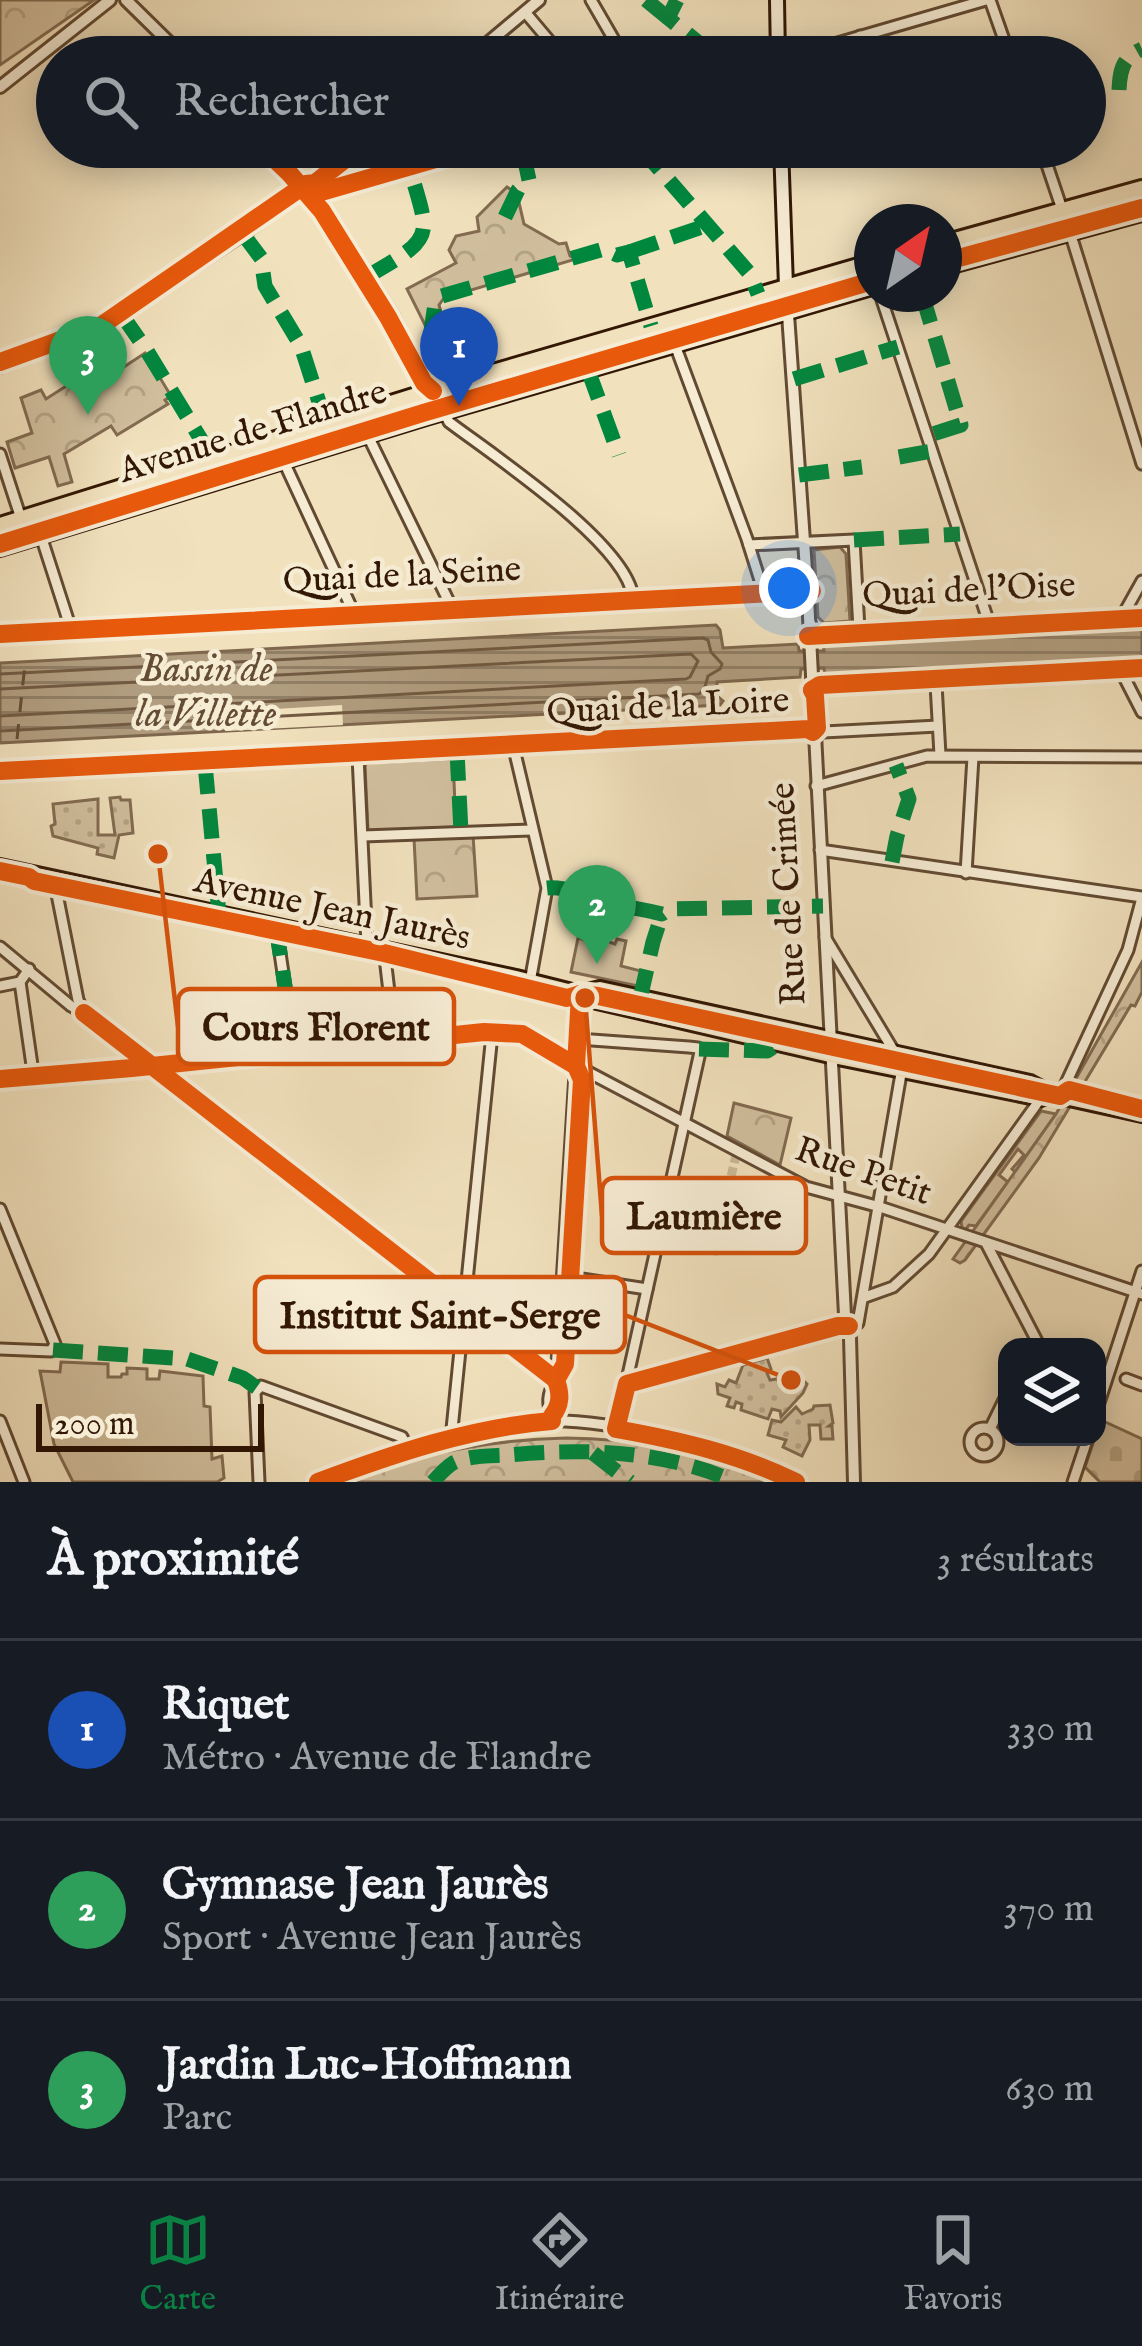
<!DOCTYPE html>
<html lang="fr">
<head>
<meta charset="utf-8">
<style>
  :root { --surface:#171b24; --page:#242831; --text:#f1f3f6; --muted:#9ea1a6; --line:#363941; --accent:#0b8043 }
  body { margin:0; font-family:"IM FELL English",serif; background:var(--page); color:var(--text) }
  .controls { position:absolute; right:36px; bottom:36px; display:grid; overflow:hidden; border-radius:24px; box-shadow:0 6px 30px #0003 }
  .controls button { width:108px; height:108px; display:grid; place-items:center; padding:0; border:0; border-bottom:3px solid var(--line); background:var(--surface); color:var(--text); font:60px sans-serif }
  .compass { position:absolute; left:854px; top:204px; width:108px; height:108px; border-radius:50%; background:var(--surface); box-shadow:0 6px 30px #0003; rotate:34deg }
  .scale { position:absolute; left:36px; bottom:30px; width:228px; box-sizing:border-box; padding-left:12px; border:6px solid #321704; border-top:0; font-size:33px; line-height:42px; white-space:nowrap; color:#321704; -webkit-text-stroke:9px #f6ecd4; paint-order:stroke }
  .you { position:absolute; left:789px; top:588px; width:42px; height:42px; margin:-30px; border:9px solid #fff; border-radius:50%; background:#1a73e8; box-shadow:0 0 0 18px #1a73e833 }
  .badge { display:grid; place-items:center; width:78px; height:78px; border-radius:50%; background:var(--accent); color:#fff; font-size:39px; font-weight:700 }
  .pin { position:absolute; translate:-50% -99px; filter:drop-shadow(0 3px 6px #0008) }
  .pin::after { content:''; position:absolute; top:63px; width:42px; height:36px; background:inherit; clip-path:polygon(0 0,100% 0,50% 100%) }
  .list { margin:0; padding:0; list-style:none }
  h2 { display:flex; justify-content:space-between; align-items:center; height:156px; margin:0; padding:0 48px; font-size:51px }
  h2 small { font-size:39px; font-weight:400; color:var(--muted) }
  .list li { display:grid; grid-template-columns:78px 1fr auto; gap:36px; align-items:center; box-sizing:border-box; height:180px; padding:0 48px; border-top:3px solid var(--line) }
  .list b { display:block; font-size:45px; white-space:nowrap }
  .list p { margin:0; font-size:39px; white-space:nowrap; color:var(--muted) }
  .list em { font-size:39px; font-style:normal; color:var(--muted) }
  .icon { flex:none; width:66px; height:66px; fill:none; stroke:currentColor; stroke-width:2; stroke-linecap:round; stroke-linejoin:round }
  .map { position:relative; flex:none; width:1142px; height:1482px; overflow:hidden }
  .search { position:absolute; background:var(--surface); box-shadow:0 6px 30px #0003; left:36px; right:36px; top:36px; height:132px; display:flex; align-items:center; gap:30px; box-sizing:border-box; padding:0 42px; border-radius:66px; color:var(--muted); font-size:45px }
  .sheet { height:696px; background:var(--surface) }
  nav { display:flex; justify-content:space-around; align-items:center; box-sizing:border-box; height:168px; border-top:3px solid var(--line); background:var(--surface); font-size:33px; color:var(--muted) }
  nav a { display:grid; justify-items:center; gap:6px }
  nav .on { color:var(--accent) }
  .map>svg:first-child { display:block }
  .grass { fill:#d1bf9e; stroke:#826b51; stroke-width:3 }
  .cemetery { fill:url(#cemetery-stones); stroke:#826b51; stroke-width:3 }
  .park { fill:url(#park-crowns); stroke:#826b51; stroke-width:3 }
  .garden { fill:url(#garden-dots); stroke:#826b51; stroke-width:3 }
  .water { fill:url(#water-rules); stroke:#7e674d; stroke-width:3 }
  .pier { fill:#f1e1bd }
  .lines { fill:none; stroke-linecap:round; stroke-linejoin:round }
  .shore { stroke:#715a41; stroke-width:3 }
  .ferry { stroke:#644c35; stroke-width:3; stroke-dasharray:15 12; stroke-linecap:butt }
  .minor-tunnel { stroke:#cbb998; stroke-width:9; stroke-dasharray:9 4.5; stroke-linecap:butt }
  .minor-casing { stroke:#624a32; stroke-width:15 }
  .tertiary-casing { stroke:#624a32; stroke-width:16 }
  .secondary-casing { stroke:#321704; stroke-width:18 }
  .primary-casing { stroke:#321704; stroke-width:20 }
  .minor { stroke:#f6ecd4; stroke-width:9 }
  .tertiary { stroke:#f6ecd4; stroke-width:10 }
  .secondary { stroke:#f6ecd4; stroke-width:12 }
  .primary { stroke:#f1e1bd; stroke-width:14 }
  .quiet { stroke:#00873e; stroke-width:15; stroke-dasharray:30 15; stroke-linecap:butt }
  .cycleway-casing { stroke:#f6ecd4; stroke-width:26 }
  .cycleway { stroke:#e8590c; stroke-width:18 }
  .labels { text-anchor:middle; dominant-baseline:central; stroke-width:9; stroke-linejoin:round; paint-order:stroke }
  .street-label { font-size:36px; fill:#321704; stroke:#f6ecd4 }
  .water-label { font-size:39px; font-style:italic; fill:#644c35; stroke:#f6ecd4 }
  .leader { fill:none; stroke:#d6520b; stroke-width:4.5 }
  .callout-dot { fill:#d6520b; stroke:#f6ecd4; stroke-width:4.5 }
  .callout { fill:#f6ecd4; stroke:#d6520b; stroke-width:4.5 }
  .callout-label { font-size:39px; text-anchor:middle; font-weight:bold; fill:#321704 }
</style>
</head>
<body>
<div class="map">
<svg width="1142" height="1482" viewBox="0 0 1142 1482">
  <defs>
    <pattern id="cemetery-stones" width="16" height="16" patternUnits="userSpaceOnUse" patternTransform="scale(3)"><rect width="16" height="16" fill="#d1bf9e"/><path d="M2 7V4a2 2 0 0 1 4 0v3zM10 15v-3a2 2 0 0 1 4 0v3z" fill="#b4a386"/></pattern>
    <pattern id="park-crowns" width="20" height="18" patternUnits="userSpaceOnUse" patternTransform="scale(3)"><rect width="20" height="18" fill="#d1bf9e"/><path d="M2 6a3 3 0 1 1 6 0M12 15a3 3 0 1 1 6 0" fill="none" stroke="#b4a386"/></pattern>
    <pattern id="garden-dots" width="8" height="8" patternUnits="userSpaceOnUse" patternTransform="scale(3)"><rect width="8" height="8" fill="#d1bf9e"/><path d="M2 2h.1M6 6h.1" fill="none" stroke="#b4a386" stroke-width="1.8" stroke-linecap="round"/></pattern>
    <pattern id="water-rules" width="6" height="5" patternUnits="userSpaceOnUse" patternTransform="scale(3)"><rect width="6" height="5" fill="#b09c7e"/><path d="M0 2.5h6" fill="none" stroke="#907e65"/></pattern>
  </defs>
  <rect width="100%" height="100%" fill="#f1e1bd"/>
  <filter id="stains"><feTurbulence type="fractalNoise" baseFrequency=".00167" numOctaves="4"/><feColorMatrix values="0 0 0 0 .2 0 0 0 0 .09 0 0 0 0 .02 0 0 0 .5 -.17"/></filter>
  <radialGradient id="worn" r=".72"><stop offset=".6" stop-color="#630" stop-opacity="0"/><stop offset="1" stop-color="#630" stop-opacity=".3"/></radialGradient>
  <g class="grass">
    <path d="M453,759L456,827L368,831L365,766L367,763Z"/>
    <path d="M578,938L593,942L598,938L615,944L617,939L626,941L621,966L641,971L638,986L571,972Z"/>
    <path d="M1041,1111L1056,1114L1015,1172L1012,1169L1024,1155L1018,1149L999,1175L1008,1182L976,1226L969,1225L966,1229L962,1228L961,1221Z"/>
    <path d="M61,1362L108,1364V1377H121L122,1374H127V1368L147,1369V1379H159L160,1371L203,1376L204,1406L210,1407L212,1459L222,1456L224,1478L217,1482H73L54,1444L40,1371L60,1372Z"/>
  </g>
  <path class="cemetery" d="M1101,1420L1142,1439V1482H1100L1085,1467Z"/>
  <g class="park">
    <path d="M0,0H94L0,65Z"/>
    <path d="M507,187L517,194L524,224L559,244L566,243L570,256L576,259L444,298L439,305L444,324L427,329L407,289L456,263L449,250L456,236L479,231L477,217Z"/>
    <path d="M145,353L171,396L165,400L168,404L117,435L111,426L64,454L72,482L58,486L49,457L15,468L7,442L32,433L21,398L41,390L46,399L82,376L92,388Z"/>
    <path d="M840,547L846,554L850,621L824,623L818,617L814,550Z"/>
    <path d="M473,835L477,896L417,899L414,838Z"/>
    <path d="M1142,962V992L1135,1006L1131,1005L1039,1158L965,1260L960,1263L953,1259L1056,1114Z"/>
    <path d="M734,1103L791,1118L780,1165L727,1136Z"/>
    <path d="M566,1438C639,1438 706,1454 772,1482H341C414,1454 488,1440 566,1438Z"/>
  </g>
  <g class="garden">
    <path d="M120,797L121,800H130L133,833L119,835L114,858L97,854L98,848L53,836L51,826L55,824L53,804L98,799V835H115L110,798Z"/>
    <path d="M767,1358L771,1369L767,1373L770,1380L777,1379L781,1388L804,1381L807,1384L803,1393L781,1417L780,1411L772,1409L768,1419L741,1410L742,1404L736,1402L734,1408L727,1406L730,1398L718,1394L717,1384L725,1387L729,1380L736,1383L743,1365Z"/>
    <path d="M830,1405L833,1423L829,1426H832L833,1439H821L820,1425H809L810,1440L802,1456L783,1447L786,1440L768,1435L772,1420L781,1422L796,1407L802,1414L813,1409L814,1406Z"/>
  </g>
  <path class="water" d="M716,625L720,630L723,648L798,644L799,651H824L823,643L1142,626V660L825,676L824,668L801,669L800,677L717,682V696L723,701L720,705L0,743V663Z"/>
  <path class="pier" d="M342,705L343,725L225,731L224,712Z"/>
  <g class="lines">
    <g class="shore">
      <path d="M0,674L703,638L708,640L711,652L722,664L720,669L708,676L704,690L699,694L0,731"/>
      <path d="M0,689L691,654L698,661L690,677L686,679L0,716"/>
    </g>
    <path class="ferry" d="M17,739L25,664"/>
    <g class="minor-tunnel">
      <path d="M719,1229L768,1239"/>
      <path d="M767,1254L782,1174"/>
      <path d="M713,1255L737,1151"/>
    </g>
    <defs>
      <g id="minor">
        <path d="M591,0L624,57"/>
        <path d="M990,0L1010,57"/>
        <path d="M525,12L563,57"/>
        <path d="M860,36L866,57"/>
        <path d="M789,57L986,0"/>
        <path d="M1041,147L1073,242L1142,464"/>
        <path d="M313,192L477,147"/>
        <path d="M880,294L989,623"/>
        <path d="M675,345L747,539L763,590"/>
        <path d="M444,412L449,422C494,456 626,543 633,597"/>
        <path d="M368,436L451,606"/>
        <path d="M0,454L28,540"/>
        <path d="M284,462L353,611"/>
        <path d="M41,536L70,626"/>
        <path d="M749,545L854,540L859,629"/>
        <path d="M1123,615L1142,581"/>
        <path d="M810,622L813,631L859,629L1142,614"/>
        <path d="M0,630L807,588"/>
        <path d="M1122,673L1142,712"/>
        <path d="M936,684L940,755"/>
        <path d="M812,690L1142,672"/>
        <path d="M514,749L547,888L530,982"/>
        <path d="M358,756L367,945"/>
        <path d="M0,775L938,726"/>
        <path d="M816,786L927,756L1142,757"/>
        <path d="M363,836L532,830"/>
        <path d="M820,850L1142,897"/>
        <path d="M966,873L973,757"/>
        <path d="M54,879L78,1000L84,1013"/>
        <path d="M276,926L295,1054"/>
        <path d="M825,937L895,1053"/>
        <path d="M0,947L71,1006L84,1013L556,1380"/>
        <path d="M384,949L395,1043"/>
        <path d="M29,969L20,982L34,1079"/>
        <path d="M0,986L20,982"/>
        <path d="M578,1039L689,1047L698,1048L700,1052L616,1429"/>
        <path d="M0,1081L175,1067L484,1034L518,1035L806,1187L880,1207L1142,1294"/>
        <path d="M1060,1096L1128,950L1142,898"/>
        <path d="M0,1209L55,1344L51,1351L0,1349"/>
        <path d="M987,1245L1040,1347"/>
        <path d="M563,1276L647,1289"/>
        <path d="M865,1297L893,1287L929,1254L1041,1098"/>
        <path d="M1126,1379L1142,1385"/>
        <path d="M627,1384L858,1323L902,1068"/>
        <path d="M1097,1409L1142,1271"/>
        <path d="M552,1416C561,1405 561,1394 556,1380L580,994"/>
        <path d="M552,1420C548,1403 546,1396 556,1380"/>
        <path d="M0,1421L24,1482"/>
        <circle cx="984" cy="1442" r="14"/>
        <path d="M990,1429L1007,1394"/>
        <path d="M451,1439L492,1034"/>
        <path d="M259,1482L255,1392L261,1386L402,1437L408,1451"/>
        <path d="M318,1482C386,1457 457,1431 530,1422C601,1414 731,1450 796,1482"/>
        <path d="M1073,1482L1088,1437"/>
      </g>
      <g id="tertiary">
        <path d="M126,0L184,57"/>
        <path d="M471,57L539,0"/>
        <path d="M0,87L110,0"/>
        <path d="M271,147L326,209L393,316L444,412"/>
        <path d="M786,286L808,598L845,1315L850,1338L854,1482"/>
        <path d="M0,367L100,330L243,234L361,147"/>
      </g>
      <g id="secondary">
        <path d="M777,0L778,57"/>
        <path d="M781,147L786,286"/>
      </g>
      <g id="primary">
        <path d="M944,243L1142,188"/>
        <path d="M944,267L1142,213"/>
        <path d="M0,525L455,383L872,262"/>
        <path d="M0,548L426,417L872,287"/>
        <path d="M0,867L516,978L580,994L597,1001L843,1058L1041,1098L1051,1094"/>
        <path d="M580,994L600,989L1030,1083L1051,1094L1142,1114"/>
      </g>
    </defs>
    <use href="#minor" class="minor-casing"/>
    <use href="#tertiary" class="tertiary-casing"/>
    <use href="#secondary" class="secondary-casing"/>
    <use href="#primary" class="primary-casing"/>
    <use href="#minor" class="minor"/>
    <use href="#tertiary" class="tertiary"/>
    <use href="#secondary" class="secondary"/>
    <use href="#primary" class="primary"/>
    <g class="quiet">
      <path d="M646,0L668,18"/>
      <path d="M677,0L668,18L716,57"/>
      <path d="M1119,90C1120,70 1122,58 1142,49"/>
      <path d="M640,147L750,274L758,294"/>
      <path d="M505,217L518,190L529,180L522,147"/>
      <path d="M243,234L261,258L265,286L301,346L326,424"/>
      <path d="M629,252L708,225"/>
      <path d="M368,276C437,236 430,239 409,166"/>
      <path d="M922,294L961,425L927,436"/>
      <path d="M122,315L147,351L213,459"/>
      <path d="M430,338L435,304L442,296L604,249L617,255L629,252L651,326"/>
      <path d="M588,370L619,455"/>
      <path d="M794,379L898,347"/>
      <path d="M899,457L932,451"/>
      <path d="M799,475L862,467"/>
      <path d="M854,540L960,534"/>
      <path d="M457,751L461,832"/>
      <path d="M205,764L219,914"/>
      <path d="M892,862L897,836L909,799L896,765"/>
      <path d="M547,888C565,886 578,894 594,899C616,906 640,908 662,914L669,909L823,906"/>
      <path d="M276,926L295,1054"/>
      <path d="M640,999L653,942L662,914"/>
      <path d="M699,1049L767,1051L780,1043"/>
      <path d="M53,1350L187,1359L243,1378L257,1388"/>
      <path d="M593,1453L630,1482"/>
      <path d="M433,1482C439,1475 445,1468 453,1463C469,1455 490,1456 508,1455C584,1448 665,1450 735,1482"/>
    </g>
    <defs>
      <g id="cycleway">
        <path d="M262,147L290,174L322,211L388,317L424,383L433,391"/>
        <path d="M321,192L477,147"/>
        <path d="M944,262L1142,208"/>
        <path d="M0,362L102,325L306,184L315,183L361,147"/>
        <path d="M0,544L423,413L872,281"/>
        <path d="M0,634L812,591"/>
        <path d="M808,636L1142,618"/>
        <path d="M812,690L820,685L1142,668"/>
        <path d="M0,771L808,729L813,732L817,728L815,696L812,690"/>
        <path d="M0,871L29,877L34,881L384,953L567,998L580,994L598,996L1060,1096L1069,1090L1142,1109"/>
        <path d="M84,1013L556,1380"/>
        <path d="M0,1079L132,1068L484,1032L522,1034L576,1066"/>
        <path d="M552,1416C561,1405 561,1394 556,1380L565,1364L582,1080L576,1066L580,994"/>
        <path d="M318,1482C393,1454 472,1427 552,1421"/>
        <path d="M796,1482C739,1454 678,1440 616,1429L627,1384L838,1326H849"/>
      </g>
    </defs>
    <use href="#cycleway" class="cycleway-casing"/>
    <use href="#cycleway" class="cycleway"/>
  </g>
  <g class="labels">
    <g class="street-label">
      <text transform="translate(253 432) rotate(-17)">Avenue de Flandre</text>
      <text transform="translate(402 576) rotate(-3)">Quai de la Seine</text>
      <text transform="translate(969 591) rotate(-3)">Quai de l'Oise</text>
      <text transform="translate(668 707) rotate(-3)">Quai de la Loire</text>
      <text transform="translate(789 894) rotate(-93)">Rue de Crimée</text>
      <text transform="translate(332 910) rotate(12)">Avenue Jean Jaurès</text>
      <text transform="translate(863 1172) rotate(19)">Rue Petit</text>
    </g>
    <g class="water-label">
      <text x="206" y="670">Bassin de<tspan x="206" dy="45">la Villette</tspan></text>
    </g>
  </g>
  <path class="leader" d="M158 854L178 1027M585 998L602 1216M791 1380L625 1315"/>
  <g class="callout-dot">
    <circle cx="158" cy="854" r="12"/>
    <circle cx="585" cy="998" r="12"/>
    <circle cx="791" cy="1380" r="12"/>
  </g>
  <g class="callout">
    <rect x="178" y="989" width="276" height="75" rx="12"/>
    <rect x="602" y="1178" width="204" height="75" rx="12"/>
    <rect x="255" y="1277" width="370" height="75" rx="12"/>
  </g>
  <g class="callout-label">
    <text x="316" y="1040">Cours Florent</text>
    <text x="704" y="1229">Laumière</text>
    <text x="440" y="1328">Institut Saint-Serge</text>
  </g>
  <rect width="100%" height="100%" filter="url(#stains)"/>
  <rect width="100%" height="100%" fill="url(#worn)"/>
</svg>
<div class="controls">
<button><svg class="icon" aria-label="layers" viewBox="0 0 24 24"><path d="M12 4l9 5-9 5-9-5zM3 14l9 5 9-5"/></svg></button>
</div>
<svg class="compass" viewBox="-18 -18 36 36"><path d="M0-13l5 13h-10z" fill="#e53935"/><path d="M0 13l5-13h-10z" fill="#9ea1a6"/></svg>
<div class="scale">200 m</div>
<div class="you"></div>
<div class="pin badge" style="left:459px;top:406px;background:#1a4fb4">1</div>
<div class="pin badge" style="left:597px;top:964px;background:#2e9e5b">2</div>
<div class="pin badge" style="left:88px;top:415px;background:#2e9e5b">3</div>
<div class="search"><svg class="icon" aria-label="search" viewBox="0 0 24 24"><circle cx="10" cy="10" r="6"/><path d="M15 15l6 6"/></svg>Rechercher</div>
</div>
<section class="sheet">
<h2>À proximité<small>3 résultats</small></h2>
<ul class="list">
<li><span class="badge" style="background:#1a4fb4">1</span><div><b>Riquet</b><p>Métro · Avenue de Flandre</p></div><em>330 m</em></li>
<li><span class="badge" style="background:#2e9e5b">2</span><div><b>Gymnase Jean Jaurès</b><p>Sport · Avenue Jean Jaurès</p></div><em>370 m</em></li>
<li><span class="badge" style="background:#2e9e5b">3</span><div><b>Jardin Luc-Hoffmann</b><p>Parc</p></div><em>630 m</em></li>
</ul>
</section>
<nav>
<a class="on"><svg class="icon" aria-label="map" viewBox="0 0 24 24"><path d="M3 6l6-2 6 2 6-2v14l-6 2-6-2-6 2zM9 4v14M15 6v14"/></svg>Carte</a>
<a><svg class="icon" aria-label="directions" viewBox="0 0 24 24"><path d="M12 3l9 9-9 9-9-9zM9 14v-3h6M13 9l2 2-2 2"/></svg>Itinéraire</a>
<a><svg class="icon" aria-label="saved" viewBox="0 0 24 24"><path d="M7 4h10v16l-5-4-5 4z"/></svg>Favoris</a>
</nav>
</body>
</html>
